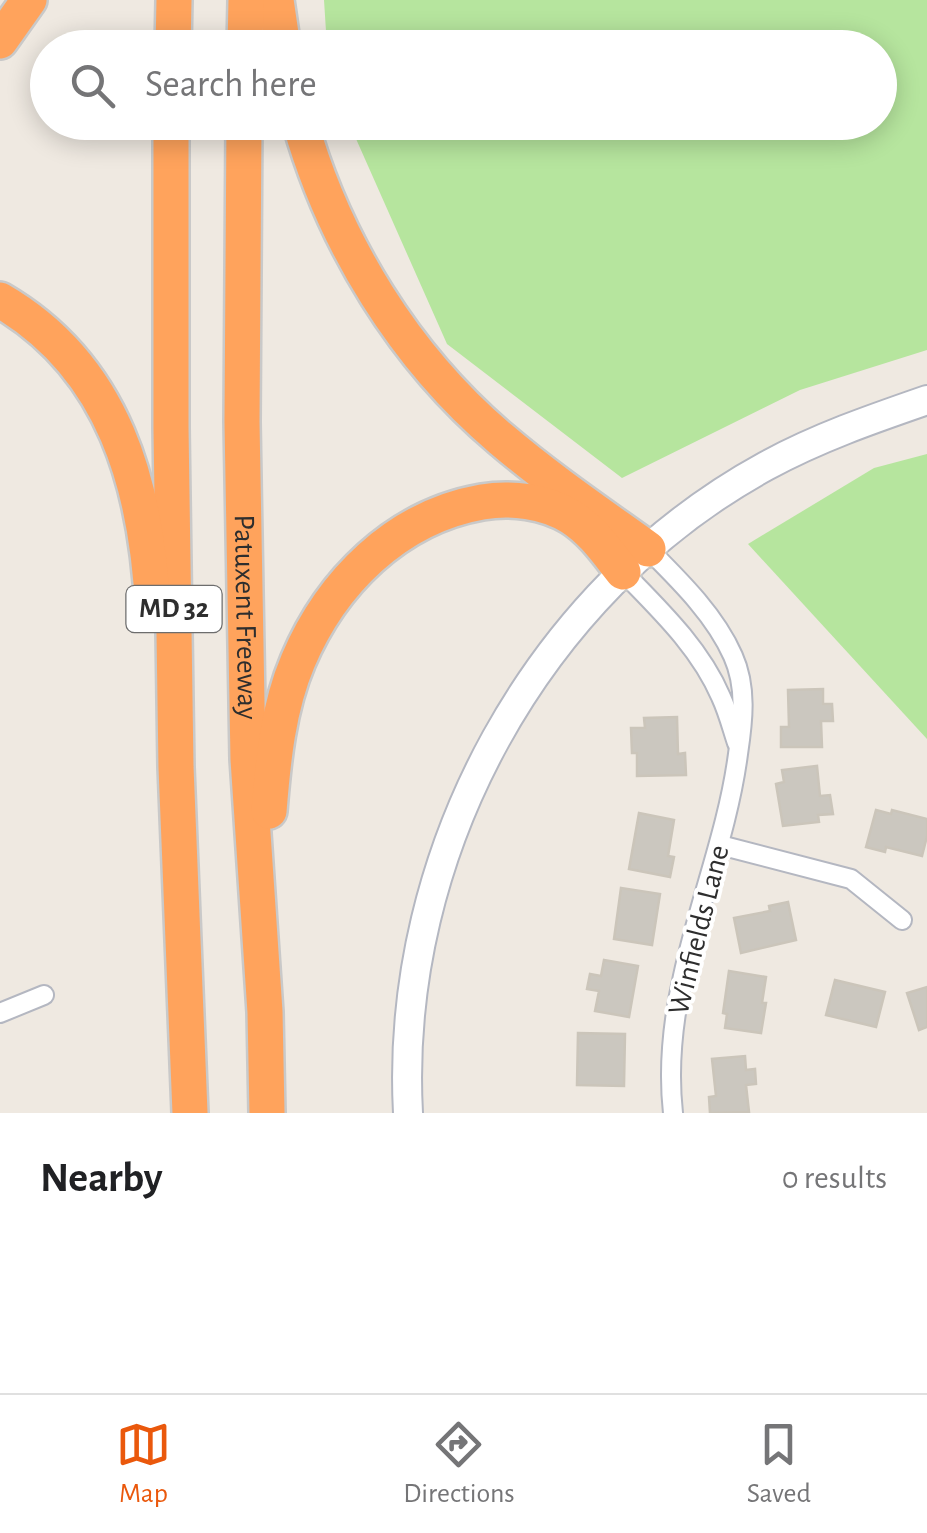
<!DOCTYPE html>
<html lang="en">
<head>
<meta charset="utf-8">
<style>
  :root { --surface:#fff; --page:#f2f2f2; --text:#202124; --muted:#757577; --line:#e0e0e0; --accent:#ea580c }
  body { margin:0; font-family:"Alegreya Sans",sans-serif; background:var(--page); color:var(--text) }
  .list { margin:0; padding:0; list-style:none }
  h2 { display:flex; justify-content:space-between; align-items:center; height:130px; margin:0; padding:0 40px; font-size:42px }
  h2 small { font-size:32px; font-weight:400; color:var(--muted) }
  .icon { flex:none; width:55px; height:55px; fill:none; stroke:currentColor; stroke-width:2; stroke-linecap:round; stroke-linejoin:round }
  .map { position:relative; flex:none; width:927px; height:1113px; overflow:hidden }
  .search { position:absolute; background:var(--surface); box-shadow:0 5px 25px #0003; left:30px; right:30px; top:30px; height:110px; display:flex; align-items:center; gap:25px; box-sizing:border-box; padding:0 35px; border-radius:55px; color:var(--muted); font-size:38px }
  .sheet { height:280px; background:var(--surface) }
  nav { display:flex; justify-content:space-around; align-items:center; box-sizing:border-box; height:140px; border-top:2px solid var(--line); background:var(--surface); font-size:28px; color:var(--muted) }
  nav a { display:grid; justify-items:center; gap:5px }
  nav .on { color:var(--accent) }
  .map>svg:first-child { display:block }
  .green { fill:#b6e59e }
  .building { fill:#cbc7bf; stroke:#cbc5ba; stroke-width:2.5 }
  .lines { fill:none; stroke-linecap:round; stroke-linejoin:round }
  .minor-casing { stroke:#b4b7c1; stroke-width:22 }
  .secondary-casing { stroke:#b4b7c1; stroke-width:32 }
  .motorway-casing { stroke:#c9c9c9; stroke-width:40 }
  .minor { stroke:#fff; stroke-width:18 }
  .secondary { stroke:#fff; stroke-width:28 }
  .motorway { stroke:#ffa35c; stroke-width:35 }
  .labels { text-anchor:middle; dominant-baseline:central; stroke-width:8; stroke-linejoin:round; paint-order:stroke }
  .shield { fill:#fff; stroke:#6d6d6d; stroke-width:2.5 }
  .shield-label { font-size:28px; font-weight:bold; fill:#2e2e2e }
  .street-label { font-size:30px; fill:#2e2e2e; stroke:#fff }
</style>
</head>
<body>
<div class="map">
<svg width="927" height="1113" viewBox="0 0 927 1113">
  <rect width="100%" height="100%" fill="#efe9e1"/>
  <g class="green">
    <path d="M324,0H927V350L800,390L622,478L447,344L349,123L880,122V48L327,47Z"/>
    <path d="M927,454V739L748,544L874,468Z"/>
  </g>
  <g class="building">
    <path d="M823,689V704H832L833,721H821L822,747H781V727H789L788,690Z"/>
    <path d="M677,717L678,754L685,753L686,775L637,776V753H632L631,728H645L644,718Z"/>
    <path d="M817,766L820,796L830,795L833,814L818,815L819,822L783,826L776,784L784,782L782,770Z"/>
    <path d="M876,810L891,814L892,810L927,819V836L922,856L886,847L885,852L866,847Z"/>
    <path d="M639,813L674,820L668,856L674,857L670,877L629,869Z"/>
    <path d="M621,888L660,894L652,945L614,939Z"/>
    <path d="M788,902L796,940L741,953L734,918L770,911L769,906Z"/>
    <path d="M604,960L638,966L629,1017L595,1011L599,991L587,989L590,974L601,976Z"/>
    <path d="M729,971L766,977L762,1003H766L761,1033L725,1028L727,1014L723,1013Z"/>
    <path d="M835,980L885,992L876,1027L826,1015Z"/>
    <path d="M927,987V1027L919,1030L907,993Z"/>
    <path d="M578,1033L625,1034L624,1086L577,1085Z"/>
    <path d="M745,1056L746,1070L755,1069L756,1084L746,1085L749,1112L710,1113L709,1097L716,1096L712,1059Z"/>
  </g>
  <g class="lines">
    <defs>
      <g id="minor">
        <path d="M648,549C679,580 715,615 733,656C747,687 743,721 738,754C728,830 699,901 683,976C673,1020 668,1068 673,1113"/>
        <path d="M623,572C660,610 700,648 721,697C728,712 732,728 737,743"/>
        <path d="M720,845L851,879L902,920"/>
        <path d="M0,1013L44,995"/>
      </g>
      <path id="secondary" d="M408,1113C394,853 537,591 766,466C817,438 872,419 927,400"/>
      <g id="motorway">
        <path d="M276,0L283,48"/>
        <path d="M0,41L29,0"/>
        <path d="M173,48L174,0"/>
        <path d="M245,48L246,0"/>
        <path d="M171,122V428L176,767L190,1113"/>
        <path id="s1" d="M244,122L242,422L248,759L265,1012L267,1113"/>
        <path d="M300,122C334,243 405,358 501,439C548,479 598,513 648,549"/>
        <path d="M0,300C115,367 147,487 153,612"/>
        <path d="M269,811C273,761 278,708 298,661C331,583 396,517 482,502C511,497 545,501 571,517C593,531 607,552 623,572"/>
      </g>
    </defs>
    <use href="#minor" class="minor-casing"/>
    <use href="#secondary" class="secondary-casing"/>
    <use href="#motorway" class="motorway-casing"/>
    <use href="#minor" class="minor"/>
    <use href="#secondary" class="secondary"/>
    <use href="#motorway" class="motorway"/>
  </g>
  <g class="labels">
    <rect class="shield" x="126.5" y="586" width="95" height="46" rx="8"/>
    <g class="shield-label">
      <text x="174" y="609">MD 32</text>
    </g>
    <g class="street-label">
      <text stroke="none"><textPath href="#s1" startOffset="495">Patuxent Freeway</textPath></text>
      <text transform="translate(699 930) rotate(-76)">Winfields Lane</text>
    </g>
  </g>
</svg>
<div class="search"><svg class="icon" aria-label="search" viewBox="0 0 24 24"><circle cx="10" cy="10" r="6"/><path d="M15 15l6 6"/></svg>Search here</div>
</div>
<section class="sheet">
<h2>Nearby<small>0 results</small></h2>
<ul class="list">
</ul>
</section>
<nav>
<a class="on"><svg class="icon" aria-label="map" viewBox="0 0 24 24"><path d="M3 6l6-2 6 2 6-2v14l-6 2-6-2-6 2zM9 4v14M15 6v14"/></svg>Map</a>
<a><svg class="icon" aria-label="directions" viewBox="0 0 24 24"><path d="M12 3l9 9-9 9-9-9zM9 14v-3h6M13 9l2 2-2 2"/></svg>Directions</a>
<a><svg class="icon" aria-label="saved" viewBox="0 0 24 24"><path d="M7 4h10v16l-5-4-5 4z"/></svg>Saved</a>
</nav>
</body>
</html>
